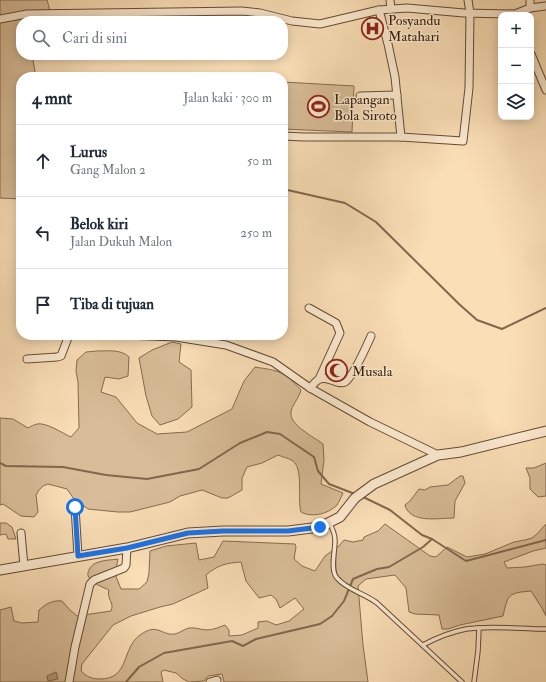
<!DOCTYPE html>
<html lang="id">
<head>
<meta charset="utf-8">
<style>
  :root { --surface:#fff; --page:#f2f2f3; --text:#1f2937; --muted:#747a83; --line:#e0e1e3 }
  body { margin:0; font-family:"IM FELL Double Pica",serif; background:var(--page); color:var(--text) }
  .controls { position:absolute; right:12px; top:12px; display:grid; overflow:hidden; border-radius:8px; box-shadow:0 2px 10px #0003 }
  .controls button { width:36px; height:36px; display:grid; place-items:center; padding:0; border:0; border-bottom:1px solid var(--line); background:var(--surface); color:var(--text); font:20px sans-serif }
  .stop { position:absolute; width:12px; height:12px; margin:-9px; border:3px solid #1a73e8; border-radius:50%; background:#fff }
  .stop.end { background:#1a73e8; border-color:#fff; box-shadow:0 1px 4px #0008 }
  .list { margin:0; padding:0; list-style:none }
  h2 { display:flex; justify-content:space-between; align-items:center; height:52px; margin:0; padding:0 16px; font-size:17px }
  h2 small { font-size:13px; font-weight:400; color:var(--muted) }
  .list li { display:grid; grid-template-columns:26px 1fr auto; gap:12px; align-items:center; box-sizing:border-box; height:72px; padding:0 16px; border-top:1px solid var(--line) }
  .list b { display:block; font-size:15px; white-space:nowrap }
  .list p { margin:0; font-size:13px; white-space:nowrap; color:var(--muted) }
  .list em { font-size:13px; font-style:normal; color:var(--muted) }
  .icon { flex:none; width:22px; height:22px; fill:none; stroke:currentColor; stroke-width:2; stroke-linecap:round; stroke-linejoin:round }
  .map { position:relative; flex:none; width:546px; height:682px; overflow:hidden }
  .search { position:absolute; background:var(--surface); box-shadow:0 2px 10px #0003; left:16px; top:16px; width:272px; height:44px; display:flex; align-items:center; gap:10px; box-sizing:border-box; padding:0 14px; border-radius:16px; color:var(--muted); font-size:15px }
  .panel { position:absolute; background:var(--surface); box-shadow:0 2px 10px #0003; left:16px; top:72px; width:272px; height:268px; border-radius:16px }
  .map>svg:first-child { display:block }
  .green { fill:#d8bd98; stroke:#866b50; fill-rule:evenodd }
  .water { fill:#b69b7b; stroke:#82674d }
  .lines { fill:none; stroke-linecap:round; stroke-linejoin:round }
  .stream { stroke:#82674d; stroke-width:2 }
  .service-casing { stroke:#654a34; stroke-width:5.5 }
  .minor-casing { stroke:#654a34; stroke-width:9 }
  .tertiary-casing { stroke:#654a34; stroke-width:11 }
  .service { stroke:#fcead0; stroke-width:3.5 }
  .minor { stroke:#fcead0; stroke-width:7 }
  .tertiary { stroke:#fcead0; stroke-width:9 }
  .route { stroke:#1a73e8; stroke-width:5 }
  .labels { text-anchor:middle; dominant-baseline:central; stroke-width:3; stroke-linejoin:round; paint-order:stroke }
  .poi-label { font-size:14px; fill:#331908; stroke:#fcead0; text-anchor:start }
</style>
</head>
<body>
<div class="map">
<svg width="546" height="682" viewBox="0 0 546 682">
  <rect width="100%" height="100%" fill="#fadeb6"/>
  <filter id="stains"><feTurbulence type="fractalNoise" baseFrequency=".005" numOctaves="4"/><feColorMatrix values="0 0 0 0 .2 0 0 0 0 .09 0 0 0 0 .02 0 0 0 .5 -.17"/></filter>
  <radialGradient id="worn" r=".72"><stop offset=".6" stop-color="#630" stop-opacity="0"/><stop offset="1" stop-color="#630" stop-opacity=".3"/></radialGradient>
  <g class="green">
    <path d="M0,0H47L53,21H21V55H32L36,77H21V199L0,198Z"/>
    <path d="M283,82L354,86L352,132L283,129Z"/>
    <path d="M172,342L181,344L179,362L191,370L192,407L178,419L160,425L152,416L146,396L139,358L152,350Z"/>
    <path d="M97,351C108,351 121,349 129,357L128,376L119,379L105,377L101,392L116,397L137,423L157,434L187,432L232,409L244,381L255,367C280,371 284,371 301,390C299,398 291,407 291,412C289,425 314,437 323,444L324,460L321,484L343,493C341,497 339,502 337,505C328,514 312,518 301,512C297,499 304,470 293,461C289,458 282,457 278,455L262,463L247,467L242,478V490L228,498H222L202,490L180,496L170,502L130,512H118L88,509L74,499L67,489L48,484L43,486L39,490L36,495L38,512L34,517L21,516L3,504L0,505V418L13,419L28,428C31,426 34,425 37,424C46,422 62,433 71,437L79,428L78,382L76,371L77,360L86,352Z"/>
    <path d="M546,463V496L538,497L530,489V478L526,468H534Z"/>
    <path d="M460,476H463L465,483L455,501L454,518C439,518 410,524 405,505L410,501L419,489L425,490L430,487L448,485Z"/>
    <path d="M0,523H6L12,527L16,539H8L6,534L0,535Z"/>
    <path d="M385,524L430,556L436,557L447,547L467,557L485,554L514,542L525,540L532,538L537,534L546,524V548L533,551L504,562L507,568L525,567L543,564L546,565V616L542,608L531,591C508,593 508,594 503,616L460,625L448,629H442L439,615L415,614L409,612L406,588L395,575L366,579L358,586L363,645L368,682H224L222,674L208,676L204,681L189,682L183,679L176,673L164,670L161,672L163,682H0V610L11,607L14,621L22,623L38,622L39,610C46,604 52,600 62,601L70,610L77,616L111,611C115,603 106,598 109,590C102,587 83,580 89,570C90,567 93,564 96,563C102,560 111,560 118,559L115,574L121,589H139L147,582L149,573L150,551L166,546L196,543L199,560L214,557L223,541L295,544L296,547L294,559L302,566L315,571L325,556L339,546L344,540L353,542L363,540L364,537L378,531ZM241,562L246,581L259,598L271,595L276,599L280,608L295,598L304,609L289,621L276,625L267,621L258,622V628L242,635L229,636V630L225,625C220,627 213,630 207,630C201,630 195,627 189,628C184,629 180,633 175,634C161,636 158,622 140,635C121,649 130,679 100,679C92,679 87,677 81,671L82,664L113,625L131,616L160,607L173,604L208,588L206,575C218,565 226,563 241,562Z"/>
  </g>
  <path class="water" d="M56,672L58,679L48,681L47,676Z"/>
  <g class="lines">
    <g class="stream">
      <path d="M283,189L345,203L376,222L459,304L477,320L502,329L546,308"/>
      <path d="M0,463L6,466L63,467L106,475L147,479L199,469L240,443L267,432L280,434L314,457L318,471L329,484L355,494"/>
      <path d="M361,496L390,510L422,535L432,539L466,561L546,540"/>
      <path d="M126,682L139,667L164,653L232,641L243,646L256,639L320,624L332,616L344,601L353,579L377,569L389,567L423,547L432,539"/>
    </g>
    <defs>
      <g id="service">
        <path d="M329,523C333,529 335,534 335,541C335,551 330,571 337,578C347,590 364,593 377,603L462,682"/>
        <path d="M423,645C436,638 451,632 466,629C489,625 522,629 546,629"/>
        <path d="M474,682L478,651L479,628"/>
      </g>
      <g id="minor">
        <path d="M390,0L391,9"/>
        <path d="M530,8L546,6"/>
        <path d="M379,10L388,44L395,77L401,137"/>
        <path d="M0,19L27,14L242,11L260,13L292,21L320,24L379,10L407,8L464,13L515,14L530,8V0"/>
        <path d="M531,54L546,90"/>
        <path d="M360,96L397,95"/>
        <path d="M283,136L304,137H401L463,141L469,88L470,13L468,0"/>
        <path d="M309,308L336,323L340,333L319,379"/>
        <path d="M124,335L176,337L226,345L273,362L310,388L370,422L438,455"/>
        <path d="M27,359L57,357L61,356L69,335"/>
        <path d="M310,388C312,386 315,382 318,380C327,374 337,386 345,382C353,377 367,345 371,336"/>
        <path d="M75,507L78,556"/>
        <path d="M21,533L24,566"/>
        <path d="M69,682L75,647L90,584L94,580L124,568L126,565L127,548"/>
        <path d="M210,682L217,680"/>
      </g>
      <path id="tertiary" d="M0,570L127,548L188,533L223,531H288L320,527L340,517L355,498L374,484L438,455L461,452L546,431"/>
    </defs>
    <use href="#service" class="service-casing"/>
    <use href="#minor" class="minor-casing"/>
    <use href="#tertiary" class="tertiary-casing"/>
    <use href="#service" class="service"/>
    <use href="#minor" class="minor"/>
    <use href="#tertiary" class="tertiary"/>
  </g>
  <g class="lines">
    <path class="route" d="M75,507L78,556L127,548L188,533L223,531H288L320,527"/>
  </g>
  <defs>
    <symbol id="hospital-ring" viewBox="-11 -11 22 22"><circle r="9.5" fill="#fcead0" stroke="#8f2418" stroke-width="1.5"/><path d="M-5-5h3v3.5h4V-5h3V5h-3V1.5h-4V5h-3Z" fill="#8f2418"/></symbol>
    <symbol id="stadium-ring" viewBox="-11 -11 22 22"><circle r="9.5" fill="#fcead0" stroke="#8f2418" stroke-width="1.5"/><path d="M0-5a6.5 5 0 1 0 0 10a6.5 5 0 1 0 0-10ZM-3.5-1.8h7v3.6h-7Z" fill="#8f2418"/></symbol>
    <symbol id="mosque-ring" viewBox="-11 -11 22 22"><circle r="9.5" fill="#fcead0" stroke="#8f2418" stroke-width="1.5"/><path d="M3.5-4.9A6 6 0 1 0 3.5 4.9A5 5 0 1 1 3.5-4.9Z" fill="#8f2418"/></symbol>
  </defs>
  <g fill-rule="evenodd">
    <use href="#hospital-ring" x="360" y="16" width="25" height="25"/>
    <use href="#stadium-ring" x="306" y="94" width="25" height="25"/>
    <use href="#mosque-ring" x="324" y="358" width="25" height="25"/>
  </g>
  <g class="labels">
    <g class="poi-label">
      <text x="388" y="20">Posyandu<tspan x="388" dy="16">Matahari</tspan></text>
      <text x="334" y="99">Lapangan<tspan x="334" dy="16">Bola Siroto</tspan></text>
      <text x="352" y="371">Musala</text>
    </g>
  </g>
  <rect width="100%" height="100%" filter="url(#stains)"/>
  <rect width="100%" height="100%" fill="url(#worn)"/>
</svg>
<div class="controls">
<button>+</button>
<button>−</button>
<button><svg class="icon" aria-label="layers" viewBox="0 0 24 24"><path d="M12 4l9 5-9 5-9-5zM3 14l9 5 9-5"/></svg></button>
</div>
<div class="stop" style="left:75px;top:507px"></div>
<div class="stop end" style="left:320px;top:527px"></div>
<div class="search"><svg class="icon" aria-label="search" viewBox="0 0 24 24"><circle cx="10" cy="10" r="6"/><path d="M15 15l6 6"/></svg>Cari di sini</div>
<section class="panel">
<h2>4 mnt<small>Jalan kaki · 300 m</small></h2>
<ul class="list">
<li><svg class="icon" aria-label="ahead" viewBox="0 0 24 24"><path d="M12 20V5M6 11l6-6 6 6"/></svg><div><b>Lurus</b><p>Gang Malon 2</p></div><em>50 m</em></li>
<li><svg class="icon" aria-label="left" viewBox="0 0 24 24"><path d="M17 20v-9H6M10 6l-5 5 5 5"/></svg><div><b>Belok kiri</b><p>Jalan Dukuh Malon</p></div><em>250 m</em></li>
<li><svg class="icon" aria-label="arrive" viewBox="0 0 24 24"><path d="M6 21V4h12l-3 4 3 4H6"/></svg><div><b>Tiba di tujuan</b></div></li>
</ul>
</section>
</div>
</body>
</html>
